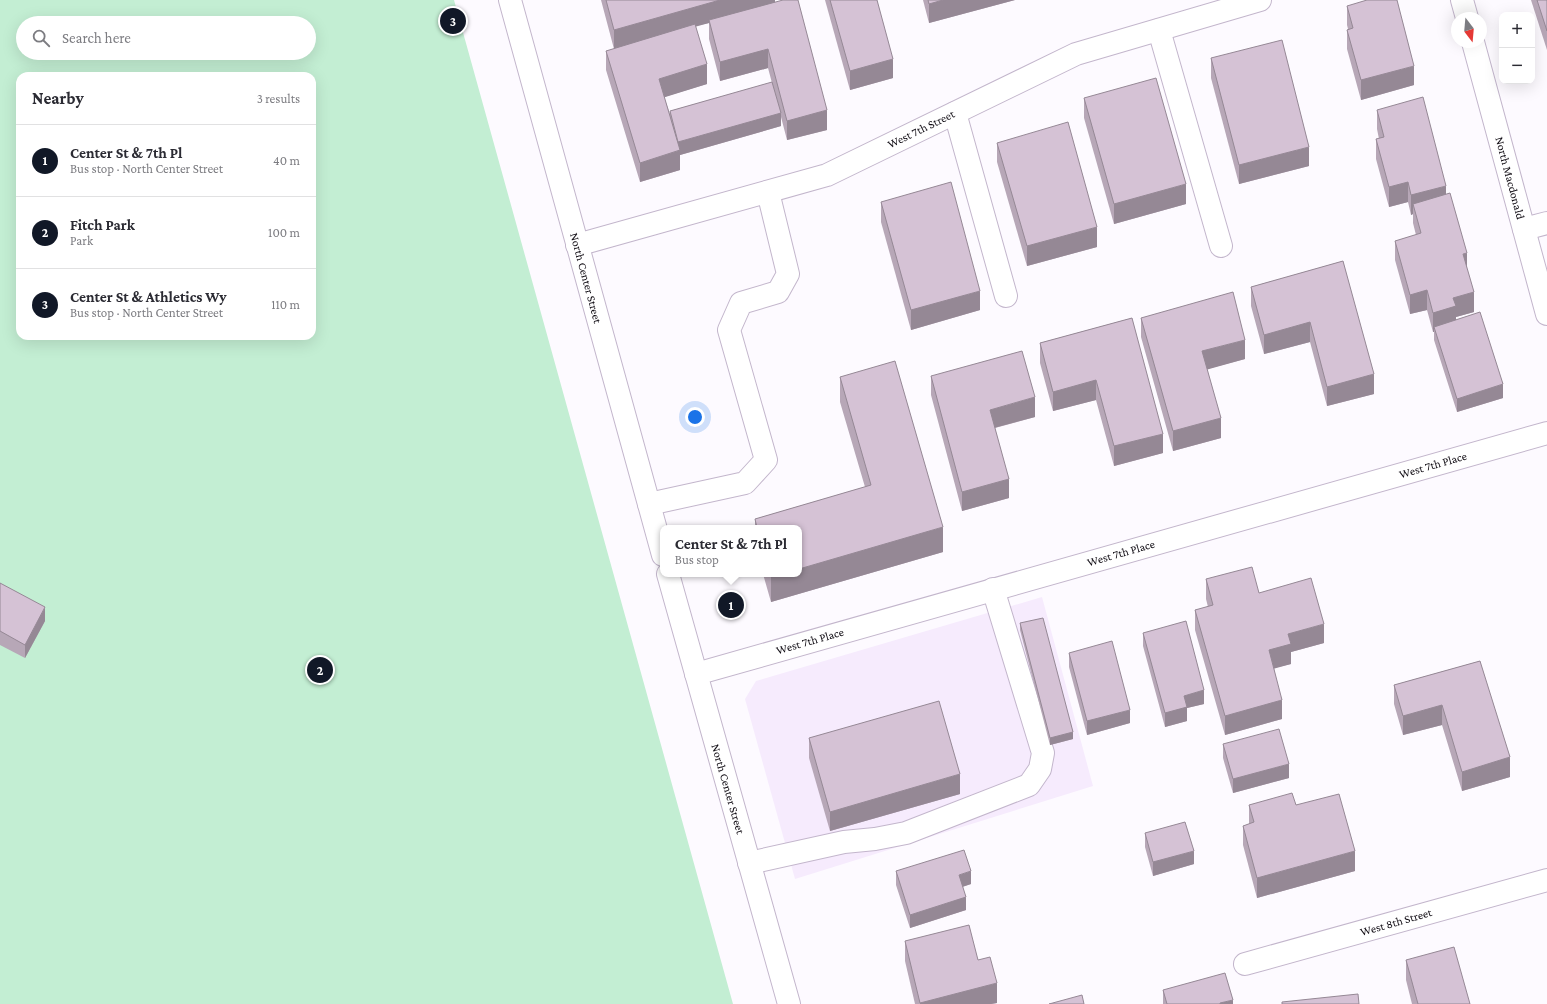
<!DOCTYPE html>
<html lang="en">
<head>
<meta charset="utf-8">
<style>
  :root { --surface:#fff; --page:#f7f7f7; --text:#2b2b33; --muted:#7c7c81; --line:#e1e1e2; --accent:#111827 }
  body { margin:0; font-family:"Crimson Pro",serif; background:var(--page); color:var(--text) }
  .controls { position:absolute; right:12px; top:12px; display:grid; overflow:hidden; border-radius:8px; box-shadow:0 4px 16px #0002 }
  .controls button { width:36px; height:36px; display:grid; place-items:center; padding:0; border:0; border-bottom:1px solid var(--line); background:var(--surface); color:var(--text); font:20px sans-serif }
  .compass { position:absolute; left:1451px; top:12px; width:36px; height:36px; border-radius:50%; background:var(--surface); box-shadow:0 4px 16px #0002; rotate:164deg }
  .you { position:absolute; left:695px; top:417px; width:14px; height:14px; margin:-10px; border:3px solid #fff; border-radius:50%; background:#1a73e8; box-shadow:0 0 0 6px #1a73e833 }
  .badge { display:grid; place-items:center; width:26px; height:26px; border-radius:50%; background:var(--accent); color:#fff; font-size:13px; font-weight:700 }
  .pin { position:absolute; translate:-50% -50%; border:2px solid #fff; box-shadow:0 1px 4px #0006 }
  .popup { position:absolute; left:660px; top:525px; width:142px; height:52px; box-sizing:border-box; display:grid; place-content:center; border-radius:8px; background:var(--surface); filter:drop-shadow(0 1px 3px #0005); font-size:13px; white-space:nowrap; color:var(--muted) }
  .popup b { font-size:15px; color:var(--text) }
  .popup::after { content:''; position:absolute; left:50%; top:100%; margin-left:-8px; border:8px solid transparent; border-top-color:var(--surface) }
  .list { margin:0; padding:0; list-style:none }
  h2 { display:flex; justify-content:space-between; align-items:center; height:52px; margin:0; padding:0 16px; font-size:17px }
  h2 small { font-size:13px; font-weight:400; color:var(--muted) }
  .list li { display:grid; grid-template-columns:26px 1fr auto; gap:12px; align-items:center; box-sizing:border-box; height:72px; padding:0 16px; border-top:1px solid var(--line) }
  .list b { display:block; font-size:15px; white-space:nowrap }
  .list p { margin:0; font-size:13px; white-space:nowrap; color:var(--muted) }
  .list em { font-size:13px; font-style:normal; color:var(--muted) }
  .icon { flex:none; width:22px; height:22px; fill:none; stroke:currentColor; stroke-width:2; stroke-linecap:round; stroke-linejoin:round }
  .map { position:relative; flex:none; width:1547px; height:1004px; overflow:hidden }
  .search { position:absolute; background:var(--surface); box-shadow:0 4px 16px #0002; left:16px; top:16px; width:300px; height:44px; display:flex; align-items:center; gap:10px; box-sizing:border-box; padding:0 14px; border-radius:22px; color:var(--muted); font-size:15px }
  .panel { position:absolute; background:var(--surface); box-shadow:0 4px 16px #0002; left:16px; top:72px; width:300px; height:268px; border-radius:12px }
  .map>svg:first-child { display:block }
  .built { fill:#f6ebfd }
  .green { fill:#c3eed3; fill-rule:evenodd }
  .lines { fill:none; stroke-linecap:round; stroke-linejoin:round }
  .minor-casing { stroke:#c3b6cc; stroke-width:24 }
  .minor { stroke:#fff; stroke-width:22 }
  .wall { fill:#b7a7b7; fill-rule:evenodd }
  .shaded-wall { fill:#958895 }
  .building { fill:#d5c2d5; stroke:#958895 }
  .labels { text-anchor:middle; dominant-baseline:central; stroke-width:3; stroke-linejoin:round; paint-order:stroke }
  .street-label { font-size:12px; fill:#120e15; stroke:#fff }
</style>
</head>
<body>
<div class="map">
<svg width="1547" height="1004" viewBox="0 0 1547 1004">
  <rect width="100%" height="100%" fill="#fdfaff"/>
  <path class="built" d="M1042,597L1093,786L795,879L745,699L756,681Z"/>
  <path class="green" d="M0,0H454L733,1004H0ZM23,23H309V53H23ZM20,76H312V336H20Z"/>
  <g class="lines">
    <defs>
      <g id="minor">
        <path d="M510,0L663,555"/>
        <path d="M1462,0L1467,18"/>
        <path d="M1159,30L1221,246"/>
        <path d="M1473,42L1547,314"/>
        <path d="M955,113L1006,296"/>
        <path d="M1524,229L1547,223"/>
        <path d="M577,245L827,175L1076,54L1260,0"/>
        <path d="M649,504L745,483L766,460L729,330L741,303L778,292L788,274L768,192"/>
        <path d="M668,574L789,1004"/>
        <path d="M696,674L1547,433"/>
        <path d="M749,863L844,842L875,839L906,833L1029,785L1040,769L1043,753L993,589"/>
        <path d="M1245,964L1547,880"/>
      </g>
    </defs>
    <use href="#minor" class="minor-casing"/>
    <use href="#minor" class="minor"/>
  </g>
  <g class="wall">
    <path d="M601,0H775V2L827,130L787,140L781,117V126L680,155V170L640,182L606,70V51L614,49ZM709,23V39L720,81L768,68L772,83L670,111V114L664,97L707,84L695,26Z"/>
    <path d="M825,0H877L893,78L850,90Z"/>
    <path d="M923,0H1015L929,23Z"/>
    <path d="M1531,0H1547V50Z"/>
    <path d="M1347,6L1414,85L1361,100L1347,49V30L1348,29L1347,25Z"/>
    <path d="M1211,58L1309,166L1239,184L1211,78Z"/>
    <path d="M1084,98L1186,204L1114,224L1084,118Z"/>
    <path d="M1377,110L1446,194L1467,269L1474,312L1456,317V320L1503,398L1457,412L1434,340V332H1433L1427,310L1410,314L1395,260V241L1416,235L1413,223V214L1411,215L1408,202L1389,207L1376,159V139H1379L1377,129Z"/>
    <path d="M997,143L1097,247L1027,266L997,162Z"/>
    <path d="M881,202L980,310L911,330L881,222Z"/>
    <path d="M1343,261L1374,394L1327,406L1310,342L1264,354L1251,306V287Z"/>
    <path d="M1132,318L1163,453L1114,466L1096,400L1053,411L1040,363V343Z"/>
    <path d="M1141,318L1245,359L1207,369L1221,438L1173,451L1141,337Z"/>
    <path d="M931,376L1035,417L995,428L1009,498L962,511L931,395Z"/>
    <path d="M840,377L943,552L771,602L763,574H799V528H755V519L865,487L840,402Z"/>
    <path d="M1206,579L1259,593L1324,643L1291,652V664L1274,668L1282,719L1225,735L1195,630V610L1208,607L1206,599Z"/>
    <path d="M0,583L45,621L25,658L0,645Z"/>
    <path d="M1020,623L1073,739L1050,745L1020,630Z"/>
    <path d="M1143,633L1204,704L1187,708V721L1165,727L1143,646Z"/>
    <path d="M1069,653L1130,723L1087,735L1069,667Z"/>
    <path d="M1480,661L1510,777L1462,791L1442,725L1403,735L1394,704V685Z"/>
    <path d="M809,738L960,794L830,831L809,758Z"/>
    <path d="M1223,744L1289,778L1233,793L1223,758Z"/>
    <path d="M1249,805H1296L1355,871L1257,898L1243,845V826L1249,824Z"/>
    <path d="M1145,833L1194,864L1153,876L1145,847Z"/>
    <path d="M896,871L971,884L962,887L966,910L910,928L896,885Z"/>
    <path d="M905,941L978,960L997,1003L991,1004H915L905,961Z"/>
    <path d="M1406,960L1470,1004H1412L1406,980Z"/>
    <path d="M1163,990L1233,1004H1163Z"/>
  </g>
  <g class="shaded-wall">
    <path d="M720,0H775V4L709,20V23L614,49V30Z"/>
    <path d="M943,0H1015L929,23V4Z"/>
    <path d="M768,49V68L720,81V62Z"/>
    <path d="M893,59V78L850,90V71Z"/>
    <path d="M707,64V84L659,99V79Z"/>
    <path d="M1414,66V85L1361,100V80Z"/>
    <path d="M827,110V130L787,140V121Z"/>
    <path d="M781,113V126L680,155V170L640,182V163L678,151V142Z"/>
    <path d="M1309,147V166L1239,184V165Z"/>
    <path d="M1408,182V202L1389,207V187Z"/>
    <path d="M1186,184V204L1114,224V204Z"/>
    <path d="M1446,186V205L1413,204V214L1411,215V195Z"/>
    <path d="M1097,227V247L1027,266V246Z"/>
    <path d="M1467,253V273L1463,254Z"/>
    <path d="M1427,290V310L1410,314V295Z"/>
    <path d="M980,291V310L911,330V310Z"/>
    <path d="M1474,292V312L1456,317V326L1434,327V332H1433V313L1453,298Z"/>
    <path d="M1310,322V342L1264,354V335Z"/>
    <path d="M1245,340V359L1202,371V351Z"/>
    <path d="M1374,374V394L1327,406V387Z"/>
    <path d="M1096,380V400L1053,411V392Z"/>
    <path d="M1503,384V398L1457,412V399Z"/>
    <path d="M1035,397V417L990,429V410Z"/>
    <path d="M1221,418V438L1173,451V431Z"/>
    <path d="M1163,434V453L1114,466V446Z"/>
    <path d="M1009,479V498L962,511V492Z"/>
    <path d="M943,527V552L771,602V577L780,574H799V569Z"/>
    <path d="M45,607V621L25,658V645Z"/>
    <path d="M1324,624V643L1291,652V664L1269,670V650L1288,634Z"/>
    <path d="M1204,690V704L1187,708V721L1165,727V713L1184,696Z"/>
    <path d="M1282,700V719L1225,735V716Z"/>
    <path d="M1442,705V725L1403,735V716Z"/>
    <path d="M1130,710V723L1087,735V721Z"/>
    <path d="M1073,732V739L1050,745V738Z"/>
    <path d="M1510,757V777L1462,791V772Z"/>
    <path d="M1289,764V778L1233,793V779Z"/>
    <path d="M960,774V794L830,831V812Z"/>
    <path d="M1194,851V864L1153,876V862Z"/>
    <path d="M1355,851V871L1257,898V878Z"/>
    <path d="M971,871V884L959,888V875Z"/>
    <path d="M966,897V910L910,928V915Z"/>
    <path d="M997,983V1003L991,1004H920V1003Z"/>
    <path d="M1233,1000V1004H1220V1003Z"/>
  </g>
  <g class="building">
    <path d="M606,0H720L614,30Z"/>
    <path d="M783,0H798L827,110L787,121L768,49L720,62L709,20Z"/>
    <path d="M830,0H877L893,59L850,71Z"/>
    <path d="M928,0H943L929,4Z"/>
    <path d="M1367,0H1397L1414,66L1361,80L1347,30L1353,28L1347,6Z"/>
    <path d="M1537,0H1547V31Z"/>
    <path d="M695,24L707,64L659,79L680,150L640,163L606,51Z"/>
    <path d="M1282,40L1309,147L1239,165L1211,58Z"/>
    <path d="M1156,78L1186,184L1114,204L1084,98Z"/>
    <path d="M772,82L781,113L678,142L670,111Z"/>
    <path d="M1423,97L1446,186L1411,195L1408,182L1389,187L1376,139L1384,137L1377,110Z"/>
    <path d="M1068,122L1097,227L1027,246L997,143Z"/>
    <path d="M951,182L980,291L911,310L881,202Z"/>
    <path d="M1450,193L1467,253L1463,254L1474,292L1453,298L1456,306L1433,313L1427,290L1410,295L1395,241L1421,233L1413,204Z"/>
    <path d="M1343,261L1374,374L1327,387L1310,322L1264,335L1251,287Z"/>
    <path d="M1233,292L1245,340L1202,351L1221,418L1173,431L1141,318Z"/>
    <path d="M1480,312L1503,384L1457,399L1434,327Z"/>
    <path d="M1132,318L1163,434L1114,446L1096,380L1053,392L1040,343Z"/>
    <path d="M1022,351L1035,397L990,410L1009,479L962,492L931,376Z"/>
    <path d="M895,361L943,527L799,569V528H757L755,519L871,485L840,377Z"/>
    <path d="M1252,567L1259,593L1311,578L1324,624L1288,634L1291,644L1269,650L1282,700L1225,716L1195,610L1213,605L1206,579Z"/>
    <path d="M771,574H780L771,577Z"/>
    <path d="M0,583L45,607L25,645L0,631Z"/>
    <path d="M1043,618L1073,732L1050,738L1020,623Z"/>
    <path d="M1186,621L1204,690L1184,696L1187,707L1165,713L1143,633Z"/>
    <path d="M1112,641L1130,710L1087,721L1069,653Z"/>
    <path d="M1480,661L1510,757L1462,772L1442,705L1403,716L1394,685Z"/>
    <path d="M939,701L960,774L830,812L809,738Z"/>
    <path d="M1279,729L1289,764L1233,779L1223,744Z"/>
    <path d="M1292,793L1296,805L1339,794L1355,851L1257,878L1243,826L1254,822L1249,805Z"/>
    <path d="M1185,822L1194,851L1153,862L1145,833Z"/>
    <path d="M964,850L971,871L959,875L966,897L910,915L896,871Z"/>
    <path d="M969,925L978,960L990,957L997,983L920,1003L905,941Z"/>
    <path d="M1454,947L1470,1004H1418L1406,960Z"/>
    <path d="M1225,973L1233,1000L1220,1003V1004H1167L1163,990Z"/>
    <path d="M1358,994L1359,1004H1282V1002Z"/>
    <path d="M1082,995L1084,1004H1049Z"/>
  </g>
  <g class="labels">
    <g class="street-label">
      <text transform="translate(921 129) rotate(-26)">West 7th Street</text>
      <text transform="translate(1510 178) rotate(75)">North Macdonald</text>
      <text transform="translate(586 278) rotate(75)">North Center Street</text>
      <text transform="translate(1433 465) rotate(-16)">West 7th Place</text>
      <text transform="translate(1121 553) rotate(-16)">West 7th Place</text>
      <text transform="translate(810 641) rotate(-16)">West 7th Place</text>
      <text transform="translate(728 789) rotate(74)">North Center Street</text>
      <text transform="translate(1396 922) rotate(-16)">West 8th Street</text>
    </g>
  </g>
</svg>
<div class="controls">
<button>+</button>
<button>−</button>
</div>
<svg class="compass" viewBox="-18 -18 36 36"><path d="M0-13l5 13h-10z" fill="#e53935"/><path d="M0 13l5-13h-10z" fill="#7c7c81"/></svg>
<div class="you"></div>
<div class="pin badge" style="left:731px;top:605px">1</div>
<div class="popup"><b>Center St &amp; 7th Pl</b>Bus stop</div>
<div class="pin badge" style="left:320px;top:670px">2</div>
<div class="pin badge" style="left:453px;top:21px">3</div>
<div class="search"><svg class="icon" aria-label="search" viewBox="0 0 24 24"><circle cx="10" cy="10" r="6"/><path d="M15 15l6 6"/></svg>Search here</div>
<section class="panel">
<h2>Nearby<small>3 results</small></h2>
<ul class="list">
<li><span class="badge">1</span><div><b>Center St &amp; 7th Pl</b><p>Bus stop · North Center Street</p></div><em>40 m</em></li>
<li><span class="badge">2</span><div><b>Fitch Park</b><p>Park</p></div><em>100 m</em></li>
<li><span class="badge">3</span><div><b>Center St &amp; Athletics Wy</b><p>Bus stop · North Center Street</p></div><em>110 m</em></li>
</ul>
</section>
</div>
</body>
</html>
